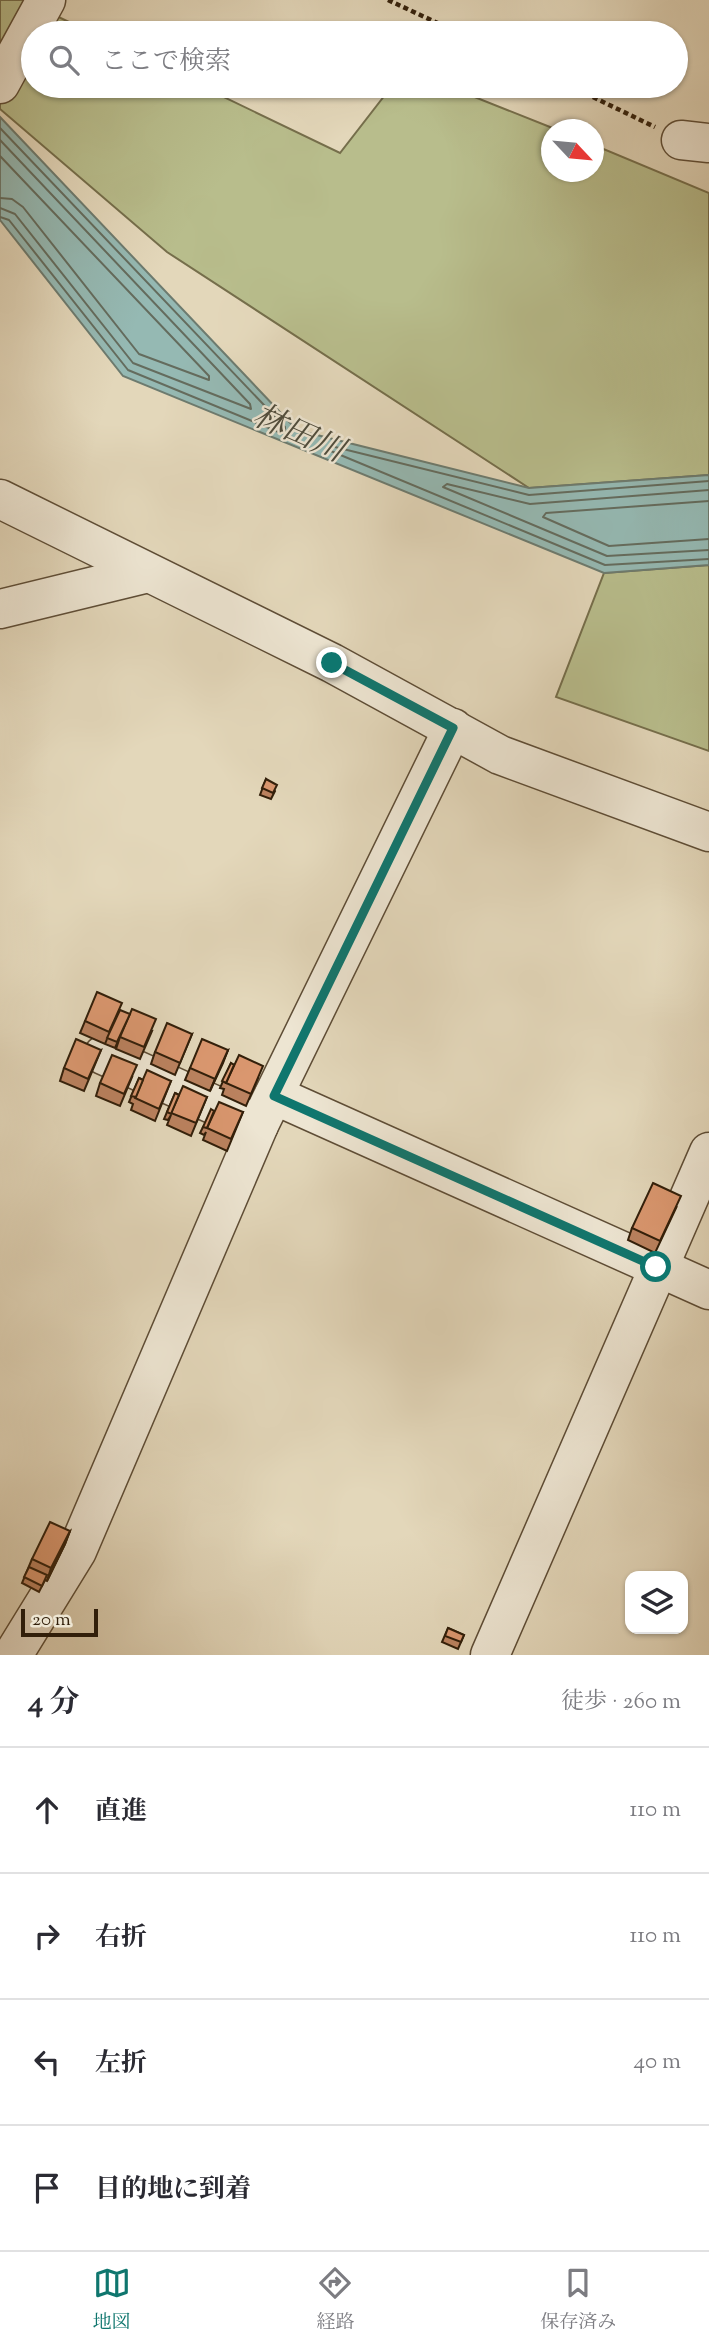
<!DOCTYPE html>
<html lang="ja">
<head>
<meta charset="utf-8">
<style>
  :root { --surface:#fff; --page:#f2f2f3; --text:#2b2b33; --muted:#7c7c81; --line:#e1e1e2; --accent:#0f766e }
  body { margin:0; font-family:"Sorts Mill Goudy","Noto Serif JP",serif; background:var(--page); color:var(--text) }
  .controls { position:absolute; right:21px; bottom:21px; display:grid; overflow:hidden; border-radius:14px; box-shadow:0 2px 5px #0004 }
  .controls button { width:63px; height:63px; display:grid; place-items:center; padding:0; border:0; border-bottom:2px solid var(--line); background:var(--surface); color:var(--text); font:35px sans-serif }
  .compass { position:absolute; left:541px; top:119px; width:63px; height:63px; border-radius:50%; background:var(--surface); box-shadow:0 2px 5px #0004; rotate:116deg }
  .scale { position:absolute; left:21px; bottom:18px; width:77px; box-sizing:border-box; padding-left:7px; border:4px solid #321f0a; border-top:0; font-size:19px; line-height:24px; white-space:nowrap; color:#321f0a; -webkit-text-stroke:5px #ede5d2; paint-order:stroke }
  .stop { position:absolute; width:21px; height:21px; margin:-16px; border:5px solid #0f766e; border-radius:50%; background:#fff }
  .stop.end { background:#0f766e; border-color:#fff; box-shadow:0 2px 7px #0008 }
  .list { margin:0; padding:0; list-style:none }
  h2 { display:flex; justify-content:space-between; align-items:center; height:91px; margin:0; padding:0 28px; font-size:30px }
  h2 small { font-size:23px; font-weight:400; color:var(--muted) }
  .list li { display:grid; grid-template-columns:46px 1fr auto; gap:21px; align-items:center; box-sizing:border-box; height:126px; padding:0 28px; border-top:2px solid var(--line) }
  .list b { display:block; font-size:26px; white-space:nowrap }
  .list em { font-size:23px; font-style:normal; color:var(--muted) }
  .icon { flex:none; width:38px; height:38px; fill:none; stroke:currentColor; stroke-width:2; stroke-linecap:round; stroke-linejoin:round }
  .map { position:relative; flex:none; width:709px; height:1655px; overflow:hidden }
  .search { position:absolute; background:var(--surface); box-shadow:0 2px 5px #0004; left:21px; right:21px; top:21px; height:77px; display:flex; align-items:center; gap:18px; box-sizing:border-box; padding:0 24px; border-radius:38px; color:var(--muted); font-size:26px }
  .sheet { height:595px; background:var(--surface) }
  nav { display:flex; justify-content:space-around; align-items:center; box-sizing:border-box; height:98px; border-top:2px solid var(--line); background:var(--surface); font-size:19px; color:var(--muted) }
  nav a { display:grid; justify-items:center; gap:4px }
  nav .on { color:var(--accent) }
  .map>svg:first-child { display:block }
  .green { fill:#b8bd8c; stroke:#756e4b; stroke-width:2 }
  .water { fill:#95b9b3; stroke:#6d7b6f; stroke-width:2 }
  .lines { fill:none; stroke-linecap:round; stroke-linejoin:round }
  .shore { stroke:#646c5e; stroke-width:2 }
  .minor-casing { stroke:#5e4d36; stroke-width:41 }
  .path { stroke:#321f0a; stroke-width:4.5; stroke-dasharray:5 3.5; stroke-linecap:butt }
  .minor { stroke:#ede5d2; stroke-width:38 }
  .wall { fill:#bb825f; stroke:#321f0a; stroke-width:2 }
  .shaded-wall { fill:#996a4e; stroke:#321f0a; stroke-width:2 }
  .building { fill:#da976f; stroke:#321f0a; stroke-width:2 }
  .route { stroke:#0f766e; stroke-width:9 }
  .labels { text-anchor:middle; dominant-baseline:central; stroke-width:5; stroke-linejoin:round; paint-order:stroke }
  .water-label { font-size:32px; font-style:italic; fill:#504d3d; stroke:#ede5d2 }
</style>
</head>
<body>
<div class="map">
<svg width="709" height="1655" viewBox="0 0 709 1655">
  <rect width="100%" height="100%" fill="#e3d7ba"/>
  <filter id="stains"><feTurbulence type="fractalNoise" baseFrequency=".00286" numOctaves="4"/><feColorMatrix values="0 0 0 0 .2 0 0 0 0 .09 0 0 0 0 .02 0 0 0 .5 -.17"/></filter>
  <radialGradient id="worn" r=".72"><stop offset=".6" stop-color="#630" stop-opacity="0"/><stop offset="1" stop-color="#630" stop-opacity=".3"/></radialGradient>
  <g class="green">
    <path d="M0,0H23L92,33H33V86H201L340,153L392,86H447L555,129L552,130V172H594V145L709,193V475L529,488L167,252L0,109Z"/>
    <path d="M709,565V751L556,697L604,573Z"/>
  </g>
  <path class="water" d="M0,117L297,430L529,488L709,475V565L604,573L123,376L0,220Z"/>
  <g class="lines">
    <g class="shore">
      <path d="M0,128L285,427V432L281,433L128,370L9,220L0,217"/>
      <path d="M0,140L250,404L251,409L133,363L15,214L0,208"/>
      <path d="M0,156L209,376V380L139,354L23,207L12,199L0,198"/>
      <path d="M709,481L529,495L331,446L326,449L605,565L709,559"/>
      <path d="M709,490L530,504L447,484L443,487L607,556L709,550"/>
      <path d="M709,501L546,513L543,517L609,546L709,539"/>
    </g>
    <defs>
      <g id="minor">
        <path d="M0,84L46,0"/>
        <path d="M681,140L709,143"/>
        <path d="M0,499L332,663L500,755L709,832"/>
        <path d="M0,609L148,573"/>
        <path d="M103,1055L259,1125"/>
        <path d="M274,1095L709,1290"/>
        <path d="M13,1655L77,1551L259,1125L453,728"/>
        <path d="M490,1655L709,1152"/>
      </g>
    </defs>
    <use href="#minor" class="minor-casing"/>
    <g class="path">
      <path d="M388,0L459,33"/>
      <path d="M570,86L655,127"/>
    </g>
    <use href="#minor" class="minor"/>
  </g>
  <g class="wall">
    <path d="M266,779L275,791L271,799L260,795Z"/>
    <path d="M118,1014H130L115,1048L105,1044L107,1039L105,1044L80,1033L85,1021Z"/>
    <path d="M152,1031L140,1059L116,1049L120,1037Z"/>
    <path d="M192,1034L175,1075L151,1064L155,1052Z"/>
    <path d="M101,1050L84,1091L60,1081L64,1068Z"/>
    <path d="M228,1050L210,1091L185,1080L190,1068Z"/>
    <path d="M231,1063L258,1078L246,1106L222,1095L224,1089L220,1088Z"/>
    <path d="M132,1077L120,1106L96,1096L100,1083Z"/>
    <path d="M139,1078L143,1080L171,1081L155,1121L131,1110L133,1104L129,1102Z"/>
    <path d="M175,1093L179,1095L207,1097L191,1136L167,1125L171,1115L168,1120L164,1119Z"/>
    <path d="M214,1111L243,1112L227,1151L203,1140L206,1132L204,1135L200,1133L203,1127Z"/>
    <path d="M676,1208L655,1253L628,1240L632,1228Z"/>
    <path d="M70,1531L65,1544L47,1581L45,1580L39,1592L22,1583L32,1559Z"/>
    <path d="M448,1628L464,1635L458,1649L442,1642Z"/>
  </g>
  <g class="shaded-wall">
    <path d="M228,1050L223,1063L210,1091L215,1079Z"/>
    <path d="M70,1531L65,1544L47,1581L51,1568Z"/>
  </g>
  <g class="building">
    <path d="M266,779L277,785L273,793L262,788Z"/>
    <path d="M97,992L122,1003L109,1032L85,1021Z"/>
    <path d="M132,1009L156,1019L144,1047L120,1037Z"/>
    <path d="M120,1010L130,1014L117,1042L107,1038Z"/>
    <path d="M167,1023L192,1034L180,1063L155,1052Z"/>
    <path d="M76,1039L101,1050L88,1079L64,1068Z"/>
    <path d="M202,1039L228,1050L215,1079L190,1068Z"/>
    <path d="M112,1055L137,1065L124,1094L100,1083Z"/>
    <path d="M239,1055L263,1066L251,1094L226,1083Z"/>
    <path d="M231,1063L234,1065L226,1083L222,1081Z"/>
    <path d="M147,1070L171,1081L159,1109L135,1098Z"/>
    <path d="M139,1078L143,1080L136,1097L131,1096Z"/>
    <path d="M183,1086L207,1097L196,1123L171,1113Z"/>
    <path d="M175,1093L179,1095L171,1114L167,1112Z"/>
    <path d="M219,1102L243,1112L231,1139L207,1128Z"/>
    <path d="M211,1109L214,1111L207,1128L203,1127Z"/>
    <path d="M653,1183L681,1196L660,1241L632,1228Z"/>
    <path d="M50,1522L70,1531L51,1568L32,1559Z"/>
    <path d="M29,1567L47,1575L42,1586L24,1577Z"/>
    <path d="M448,1628L464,1635L461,1642L445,1636Z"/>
  </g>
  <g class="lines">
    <path class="route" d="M332,663L453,728L274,1096L656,1267"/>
  </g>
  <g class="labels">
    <g class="water-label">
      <text transform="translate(298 435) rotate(24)">林田川</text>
    </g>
  </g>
  <rect width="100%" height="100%" filter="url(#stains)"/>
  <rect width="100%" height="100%" fill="url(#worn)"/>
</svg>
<div class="controls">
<button><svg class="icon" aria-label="layers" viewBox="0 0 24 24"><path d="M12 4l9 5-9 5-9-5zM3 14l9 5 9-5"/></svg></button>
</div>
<svg class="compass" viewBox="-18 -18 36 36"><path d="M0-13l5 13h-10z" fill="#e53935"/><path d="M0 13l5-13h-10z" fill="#7c7c81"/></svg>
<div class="scale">20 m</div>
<div class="stop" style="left:656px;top:1267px"></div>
<div class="stop end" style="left:332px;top:663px"></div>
<div class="search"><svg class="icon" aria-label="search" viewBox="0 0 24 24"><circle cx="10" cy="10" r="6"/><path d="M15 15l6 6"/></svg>ここで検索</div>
</div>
<section class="sheet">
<h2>4 分<small>徒歩 · 260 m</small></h2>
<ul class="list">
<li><svg class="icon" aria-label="ahead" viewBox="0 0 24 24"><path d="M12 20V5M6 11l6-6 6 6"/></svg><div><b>直進</b></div><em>110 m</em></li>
<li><svg class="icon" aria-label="right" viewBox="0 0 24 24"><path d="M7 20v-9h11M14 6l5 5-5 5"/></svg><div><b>右折</b></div><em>110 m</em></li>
<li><svg class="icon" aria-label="left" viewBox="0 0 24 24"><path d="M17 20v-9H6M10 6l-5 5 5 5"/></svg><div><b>左折</b></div><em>40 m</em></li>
<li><svg class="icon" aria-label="arrive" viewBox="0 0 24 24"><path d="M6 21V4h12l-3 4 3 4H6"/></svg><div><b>目的地に到着</b></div></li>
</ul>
</section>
<nav>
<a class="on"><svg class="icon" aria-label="map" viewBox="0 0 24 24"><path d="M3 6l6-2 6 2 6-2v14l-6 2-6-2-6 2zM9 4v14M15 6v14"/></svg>地図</a>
<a><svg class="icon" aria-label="directions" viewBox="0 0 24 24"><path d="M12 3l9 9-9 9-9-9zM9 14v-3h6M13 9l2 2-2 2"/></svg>経路</a>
<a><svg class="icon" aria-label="saved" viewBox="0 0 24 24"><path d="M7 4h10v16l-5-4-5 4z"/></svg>保存済み</a>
</nav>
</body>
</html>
